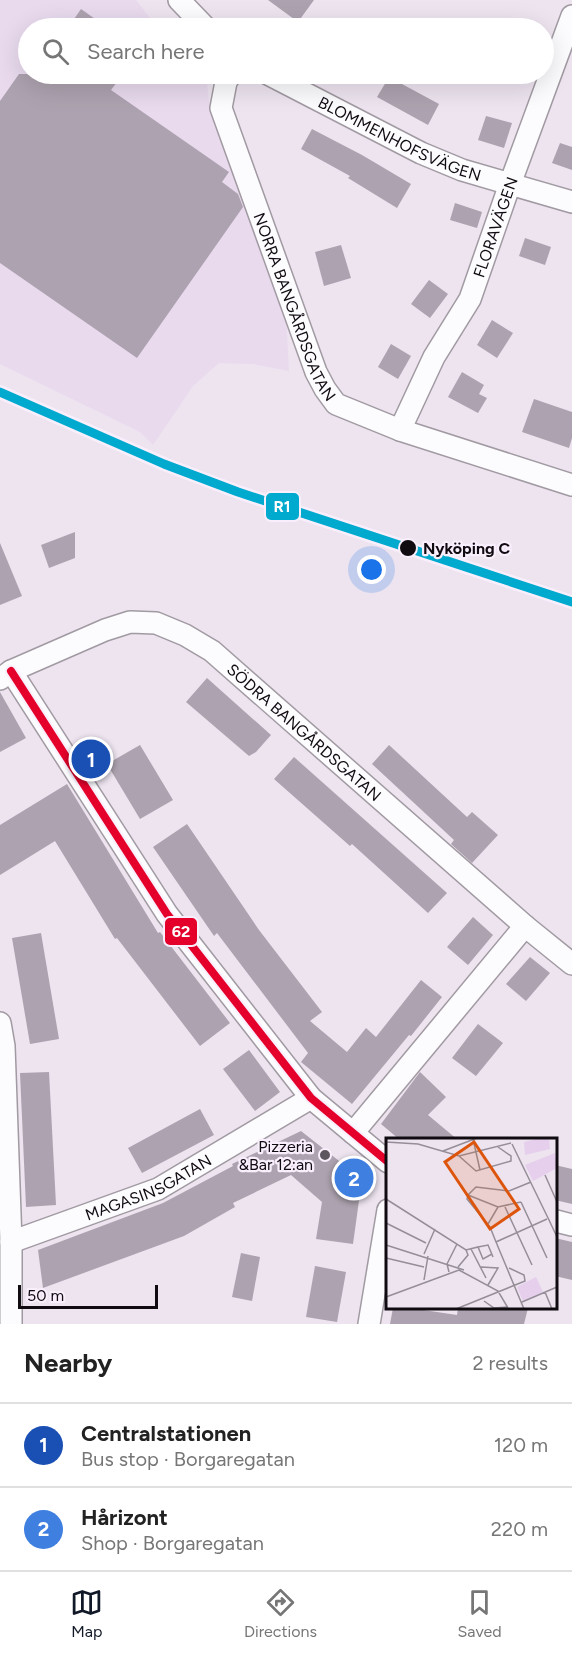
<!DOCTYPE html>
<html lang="en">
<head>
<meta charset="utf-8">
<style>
  :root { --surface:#fff; --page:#f2f2f2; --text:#222; --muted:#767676; --line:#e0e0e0; --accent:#111827 }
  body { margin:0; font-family:Figtree,sans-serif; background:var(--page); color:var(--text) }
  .scale { position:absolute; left:18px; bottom:15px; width:140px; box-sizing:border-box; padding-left:6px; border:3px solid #100a11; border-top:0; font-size:16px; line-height:21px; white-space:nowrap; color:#100a11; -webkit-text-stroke:4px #f9effc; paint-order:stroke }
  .you { position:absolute; left:372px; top:570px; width:21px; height:21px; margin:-15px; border:4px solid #fff; border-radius:50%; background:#1a73e8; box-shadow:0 0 0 9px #1a73e833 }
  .badge { display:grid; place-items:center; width:39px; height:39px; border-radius:50%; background:var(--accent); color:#fff; font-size:20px; font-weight:700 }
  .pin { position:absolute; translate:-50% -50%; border:3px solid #fff; box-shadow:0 2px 6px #0006 }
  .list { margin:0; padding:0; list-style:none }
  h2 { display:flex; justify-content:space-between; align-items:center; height:78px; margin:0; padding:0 24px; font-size:26px }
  h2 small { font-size:20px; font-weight:400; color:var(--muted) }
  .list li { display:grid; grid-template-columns:39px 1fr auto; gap:18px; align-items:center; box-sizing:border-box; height:84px; padding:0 24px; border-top:2px solid var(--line) }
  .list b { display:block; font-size:22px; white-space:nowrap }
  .list p { margin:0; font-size:20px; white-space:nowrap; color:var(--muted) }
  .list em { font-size:20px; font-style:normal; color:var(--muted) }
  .icon { flex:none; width:33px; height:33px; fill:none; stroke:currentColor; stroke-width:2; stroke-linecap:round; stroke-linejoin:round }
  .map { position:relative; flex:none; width:572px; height:1324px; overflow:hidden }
  .search { position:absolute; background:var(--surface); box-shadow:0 6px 24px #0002; left:18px; right:18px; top:18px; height:66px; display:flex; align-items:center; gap:15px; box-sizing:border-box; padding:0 21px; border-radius:33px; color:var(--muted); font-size:22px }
  .sheet { height:246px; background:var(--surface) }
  nav { display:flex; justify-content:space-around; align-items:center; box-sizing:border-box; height:84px; border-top:2px solid var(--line); background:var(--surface); font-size:16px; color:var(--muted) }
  nav a { display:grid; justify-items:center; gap:3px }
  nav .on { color:var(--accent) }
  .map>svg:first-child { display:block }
  .built { fill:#e9daee }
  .building { fill:#ada3b0 }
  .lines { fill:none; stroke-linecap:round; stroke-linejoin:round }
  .minor-casing { stroke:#a19aa2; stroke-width:24 }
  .minor { stroke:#fcfbfd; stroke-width:21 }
  .bus-1-casing { stroke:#f9effc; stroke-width:12 }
  .bus-1 { stroke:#e4002b; stroke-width:8 }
  .rail-1-casing { stroke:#f9effc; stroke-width:14 }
  .rail-1 { stroke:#00a9ce; stroke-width:9 }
  .stop-dot { fill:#100a11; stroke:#f9effc; stroke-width:2 }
  .poi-dot { fill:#5d565f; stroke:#f9effc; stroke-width:2 }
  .labels { text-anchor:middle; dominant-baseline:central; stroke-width:4.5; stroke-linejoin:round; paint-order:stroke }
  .street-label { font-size:16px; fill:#100a11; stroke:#f9effc }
  .stop-label { font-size:16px; font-weight:bold; fill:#100a11; stroke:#f9effc; text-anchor:start }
  .poi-label { font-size:16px; fill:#100a11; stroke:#f9effc; text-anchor:end }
  .inset-road { fill:none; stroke:#958d97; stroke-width:1.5 }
  .view { fill:#dd550c; fill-opacity:0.15; stroke:#dd550c; stroke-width:3 }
  .inset-edge { fill:none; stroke:#100a11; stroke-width:3 }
  .line-badge { stroke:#f9effc; stroke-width:2 }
  .badge-label { font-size:16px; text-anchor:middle; font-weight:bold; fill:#fff }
</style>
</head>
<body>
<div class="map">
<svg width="572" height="1324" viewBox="0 0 572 1324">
  <rect width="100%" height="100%" fill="#ede4f0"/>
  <path class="built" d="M0,0H136L158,28H28V74H206L210,110L249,199L286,316L289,371L253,364L219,363L193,386L153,445L140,432L0,364Z"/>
  <g class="building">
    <path d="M268,0H314L298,22Z"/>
    <path d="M81,9L108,28H68Z"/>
    <path d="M19,74H123L111,90L229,172L222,182L238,194L243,207L137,358L0,263V101Z"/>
    <path d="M389,77L439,104L428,125L377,97Z"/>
    <path d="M486,116L512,123L504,148L478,140Z"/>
    <path d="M312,129L362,155L411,184L397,208L348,178L350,176L301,149Z"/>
    <path d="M560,143L572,147V170L552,163Z"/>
    <path d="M455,203L482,212L477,228L450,220Z"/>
    <path d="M525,238L551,247L545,265L519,256Z"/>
    <path d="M341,245L351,278L324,286L315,252Z"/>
    <path d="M429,280L448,294L430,318L411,304Z"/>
    <path d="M492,320L513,333L497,358L477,345Z"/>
    <path d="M391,344L411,356L398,379L378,367Z"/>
    <path d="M462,372L484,385L479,394L487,398L478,413L448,397Z"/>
    <path d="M534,399L572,412V438L569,448L522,432Z"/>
    <path d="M75,532V558L49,568L41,545Z"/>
    <path d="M0,543L22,596L0,605Z"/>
    <path d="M207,678L271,735L256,752L249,756L186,702Z"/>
    <path d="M0,692L26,738L0,752Z"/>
    <path d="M140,745L173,800L140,819L107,764Z"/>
    <path d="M389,745L467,817L472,812L498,835L472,863L451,844L454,840L372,764Z"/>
    <path d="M294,757L447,893L428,913L352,844L350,846L274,779Z"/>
    <path d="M67,784L158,933L160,932L230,1023L200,1046L117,938L115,939L55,841L0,875V825Z"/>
    <path d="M187,824L259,930L322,1012L310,1021L347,1052L366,1028L376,1037L421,980L442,997L411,1036L409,1035L352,1104L301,1062L308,1053L217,933L214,936L153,847Z"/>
    <path d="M473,917L493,935L468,965L447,947Z"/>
    <path d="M41,933L59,1039L30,1044L12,938Z"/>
    <path d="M530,957L550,973L526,1001L506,984Z"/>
    <path d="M478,1024L503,1043L476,1076L452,1058Z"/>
    <path d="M249,1050L280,1092L255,1111L223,1069Z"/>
    <path d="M49,1072L56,1205L26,1207L20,1073Z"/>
    <path d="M420,1072L446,1097L428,1115L458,1140H400L381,1124Z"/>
    <path d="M200,1109L214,1135L142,1173L128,1148Z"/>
    <path d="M301,1131L362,1179L353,1244L316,1239L322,1202L291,1175L233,1203L235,1207L184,1236L43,1288L38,1250L163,1203L233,1166L232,1164Z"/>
    <path d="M555,1165L572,1169V1204L555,1200Z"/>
    <path d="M555,1238L572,1242V1280L555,1276Z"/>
    <path d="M241,1253L260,1257L252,1301L232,1297Z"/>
    <path d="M315,1266L346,1272L337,1322L306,1317Z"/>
    <path d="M393,1308H410L457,1315L458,1308H528L524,1324H390Z"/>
  </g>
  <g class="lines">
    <defs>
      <g id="minor">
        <path d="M179,0L206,28"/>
        <path id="s1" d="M231,74L226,82L221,108L316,372L325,389L336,404L400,430L572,485"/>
        <path id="s2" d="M268,74L421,153L462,170L572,202"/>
        <path id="s3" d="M400,430L434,357L470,299L510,184L572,16"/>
        <path d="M11,671L167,914L311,1098L388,1162"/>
        <path id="s4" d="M0,679L11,671L105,630L130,622L156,623L185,635L212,651L525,926L572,964"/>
        <path d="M0,1023L4,1046L11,1242V1324"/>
        <path d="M353,1133L525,926"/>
        <path d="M556,1221L572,1225"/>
        <path id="s5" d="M11,1242L158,1189L311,1098"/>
        <path d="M369,1324L388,1210"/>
      </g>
    </defs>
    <use href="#minor" class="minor-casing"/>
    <use href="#minor" class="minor"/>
    <defs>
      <path id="bus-1" d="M11,671L167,914L311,1098L388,1162"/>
    </defs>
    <use href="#bus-1" class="bus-1-casing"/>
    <use href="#bus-1" class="bus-1"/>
    <defs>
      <path id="rail-1" d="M0,392L164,464L238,492L572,602"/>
    </defs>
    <use href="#rail-1" class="rail-1-casing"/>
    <use href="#rail-1" class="rail-1"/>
  </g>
  <circle class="stop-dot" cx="408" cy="548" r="9"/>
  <circle class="poi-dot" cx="325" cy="1155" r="6"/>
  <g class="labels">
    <g class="street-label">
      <text stroke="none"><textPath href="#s2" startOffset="147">BLOMMENHOFSVÄGEN</textPath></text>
      <text stroke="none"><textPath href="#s3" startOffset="225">FLORAVÄGEN</textPath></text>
      <text stroke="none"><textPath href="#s1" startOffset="248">NORRA BANGÅRDSGATAN</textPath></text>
      <text stroke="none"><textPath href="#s4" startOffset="354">SÖDRA BANGÅRDSGATAN</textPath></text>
      <text stroke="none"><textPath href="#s5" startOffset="148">MAGASINSGATAN</textPath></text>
    </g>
    <g class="stop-label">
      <text x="423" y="548">Nyköping C</text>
    </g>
    <g class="poi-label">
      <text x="313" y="1146">Pizzeria<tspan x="313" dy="18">&amp;Bar 12:an</tspan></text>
    </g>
  </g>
  <g transform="translate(386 1138)">
    <rect width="171" height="171" fill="#ede4f0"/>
    <path d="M155,0L163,1L164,11L139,17L138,4ZM169,15L171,30L147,43L139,27ZM150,139L157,154L137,163L131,149Z" fill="#e5cfec"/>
    <path class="inset-road" d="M87,1L94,32M0,4L32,6L73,18L125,5M126,6L163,82M57,13L91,0M73,18L90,33L125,23V18L112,9M159,37L171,64M82,57L112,69L135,64M0,61L80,112L92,109L97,121L106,116M135,64L161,120M119,69L146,127M163,82L171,99M0,85L40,105M102,86L112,69M110,104L104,89L81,61L82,57L90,49L123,53L145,44M0,107L78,132M92,109L102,107L107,119M85,111L100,140M38,116L49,91M0,120L38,129M72,129L82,117L80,112M95,129L112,130L102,147M63,134L61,126L71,106M38,142L42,118M159,154L166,171M0,159L73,132L112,153L122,170M98,163L108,170L122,169M136,164L171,149M70,171L139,143L138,137L123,130M138,171L110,104L161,81"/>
    <path class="view" d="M88,4L133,71L104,91L59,24Z"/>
    <rect width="171" height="171" class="inset-edge"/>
  </g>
  <g class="line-badge">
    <rect x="265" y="492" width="35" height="29" rx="6" fill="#00a9ce"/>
    <rect x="164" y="917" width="34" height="29" rx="6" fill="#e4002b"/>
  </g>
  <g class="badge-label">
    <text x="282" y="512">R1</text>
    <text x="181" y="937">62</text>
  </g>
</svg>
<div class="scale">50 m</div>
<div class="you"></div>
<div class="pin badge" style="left:91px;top:759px;background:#1a4fb4">1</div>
<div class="pin badge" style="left:354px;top:1178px;background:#3f7fe0">2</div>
<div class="search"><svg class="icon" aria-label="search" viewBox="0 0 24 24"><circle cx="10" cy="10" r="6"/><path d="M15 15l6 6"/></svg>Search here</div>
</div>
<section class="sheet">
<h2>Nearby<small>2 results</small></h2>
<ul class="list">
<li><span class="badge" style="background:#1a4fb4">1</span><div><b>Centralstationen</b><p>Bus stop · Borgaregatan</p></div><em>120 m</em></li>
<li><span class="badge" style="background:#3f7fe0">2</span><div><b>Hårizont</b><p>Shop · Borgaregatan</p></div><em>220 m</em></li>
</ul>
</section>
<nav>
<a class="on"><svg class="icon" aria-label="map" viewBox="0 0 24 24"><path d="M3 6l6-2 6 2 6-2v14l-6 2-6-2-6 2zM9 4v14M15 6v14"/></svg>Map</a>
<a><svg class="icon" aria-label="directions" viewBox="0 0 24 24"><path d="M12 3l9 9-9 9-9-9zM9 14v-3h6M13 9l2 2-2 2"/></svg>Directions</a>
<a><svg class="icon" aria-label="saved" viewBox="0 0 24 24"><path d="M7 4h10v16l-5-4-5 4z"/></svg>Saved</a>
</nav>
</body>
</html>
